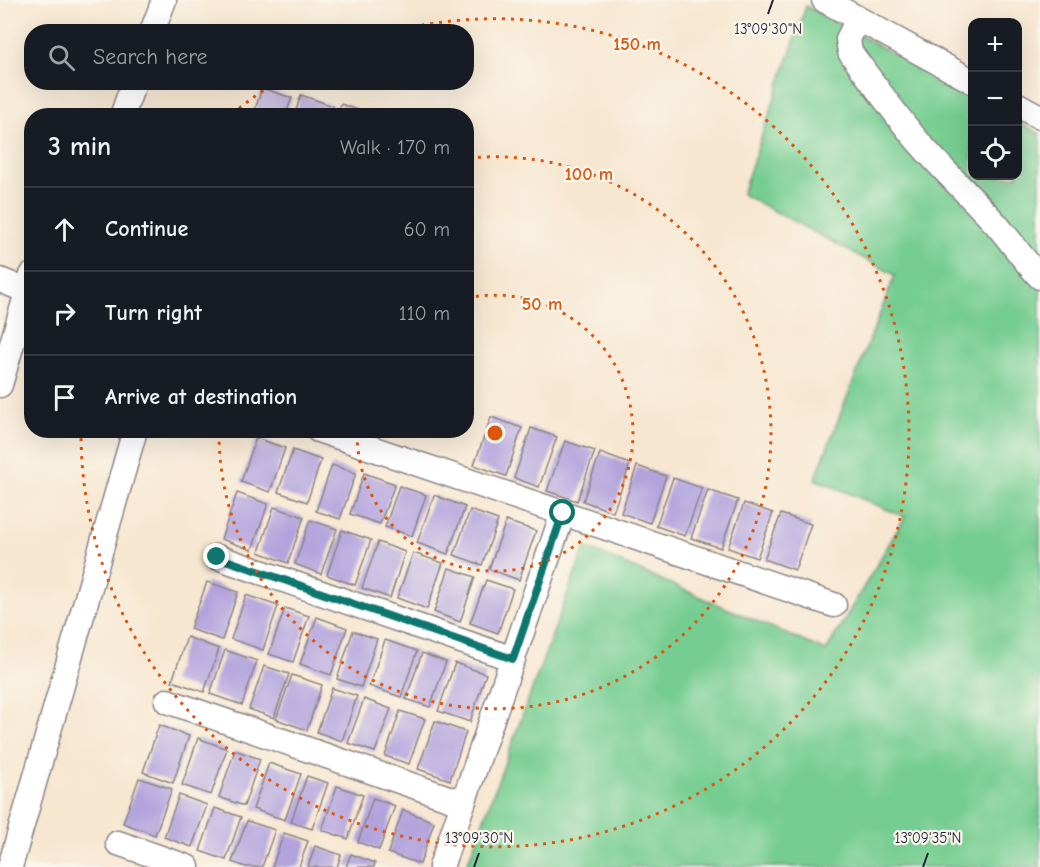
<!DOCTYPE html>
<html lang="en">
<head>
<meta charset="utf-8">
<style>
  :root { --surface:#171b24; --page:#20242c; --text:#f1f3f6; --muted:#9ea1a6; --line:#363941 }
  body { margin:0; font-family:"Comic Neue",sans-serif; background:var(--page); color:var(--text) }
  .controls { position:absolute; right:18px; top:18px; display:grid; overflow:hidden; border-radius:12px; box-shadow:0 6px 24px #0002 }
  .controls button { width:54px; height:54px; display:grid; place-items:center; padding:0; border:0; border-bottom:2px solid var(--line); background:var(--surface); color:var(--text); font:30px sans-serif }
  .stop { position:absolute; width:18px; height:18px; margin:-14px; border:4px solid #0f766e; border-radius:50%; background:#fff }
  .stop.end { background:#0f766e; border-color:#fff; box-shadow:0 2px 6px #0008 }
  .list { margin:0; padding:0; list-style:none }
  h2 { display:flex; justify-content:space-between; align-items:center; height:78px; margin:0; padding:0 24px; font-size:26px }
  h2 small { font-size:20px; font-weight:400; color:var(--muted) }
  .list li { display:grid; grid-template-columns:39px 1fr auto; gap:18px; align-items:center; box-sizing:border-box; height:84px; padding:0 24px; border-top:2px solid var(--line) }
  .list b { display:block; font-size:22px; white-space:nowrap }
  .list em { font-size:20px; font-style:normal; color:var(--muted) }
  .icon { flex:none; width:33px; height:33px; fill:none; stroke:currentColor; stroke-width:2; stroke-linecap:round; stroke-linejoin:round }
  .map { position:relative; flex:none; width:1040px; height:867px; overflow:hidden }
  .search { position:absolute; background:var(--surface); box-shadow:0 6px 24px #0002; left:24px; top:24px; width:450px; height:66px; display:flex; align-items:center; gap:15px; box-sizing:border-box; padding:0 21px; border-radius:24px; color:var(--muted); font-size:22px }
  .panel { position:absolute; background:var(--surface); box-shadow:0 6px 24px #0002; left:24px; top:108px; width:450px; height:330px; border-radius:24px }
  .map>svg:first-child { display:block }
  .green { fill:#76cd91; stroke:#4c7866; stroke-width:1.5 }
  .building { fill:#b2a3dd }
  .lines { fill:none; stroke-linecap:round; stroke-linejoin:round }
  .minor-casing { stroke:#8c8486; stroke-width:27 }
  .minor { stroke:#fff; stroke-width:24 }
  .route { stroke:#0f766e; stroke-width:8 }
  .ticks { fill:none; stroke:#22223b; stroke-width:2 }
  .ring { fill:none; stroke:#de560e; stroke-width:3; stroke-dasharray:3 6 }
  .ticks-label { font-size:15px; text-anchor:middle; fill:#22223b; stroke:#fbf7ec; stroke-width:4.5; stroke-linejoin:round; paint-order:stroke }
  .centre { fill:#de560e; stroke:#fbf7ec; stroke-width:3 }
  .ring-label { font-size:18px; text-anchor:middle; font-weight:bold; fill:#de560e; stroke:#fbf7ec; stroke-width:4.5; stroke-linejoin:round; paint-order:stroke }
</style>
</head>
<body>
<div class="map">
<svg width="1040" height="867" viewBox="0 0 1040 867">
  <rect width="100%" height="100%" fill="#fbf7ec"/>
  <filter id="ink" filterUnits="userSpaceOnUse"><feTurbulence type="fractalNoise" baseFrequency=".0167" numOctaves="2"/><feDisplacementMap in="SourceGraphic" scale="12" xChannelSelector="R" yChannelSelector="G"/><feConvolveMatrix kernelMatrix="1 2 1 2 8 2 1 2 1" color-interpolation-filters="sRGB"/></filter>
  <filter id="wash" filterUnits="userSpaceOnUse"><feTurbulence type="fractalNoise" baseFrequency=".008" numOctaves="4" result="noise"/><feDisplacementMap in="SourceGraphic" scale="24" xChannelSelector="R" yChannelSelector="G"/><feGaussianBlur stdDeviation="1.35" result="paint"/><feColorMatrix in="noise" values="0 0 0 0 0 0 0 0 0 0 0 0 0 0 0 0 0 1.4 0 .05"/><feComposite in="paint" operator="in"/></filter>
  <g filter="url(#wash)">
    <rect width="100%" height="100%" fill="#f7e7d1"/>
    <path class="green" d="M806,6L972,97V176H1018V122L1040,134V867H466L585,547L826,651L905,517L815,479L895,275L742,194Z"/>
    <g id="blocks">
      <g class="building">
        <path d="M262,88L292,98L285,116H253Z"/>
        <path d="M301,95L333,106L330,116H294Z"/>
        <path d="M341,104L373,115V116H337Z"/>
        <path d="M491,417L522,428L506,476L474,465Z"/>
        <path d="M531,428L557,437L539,487L514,478Z"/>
        <path d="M256,438L285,448L270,492L241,482Z"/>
        <path d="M565,441L595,451L577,501L547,491Z"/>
        <path d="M293,450L321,460L307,502L278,492Z"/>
        <path d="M600,453L630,464L613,512L583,501Z"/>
        <path d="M332,465L356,473L340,519L316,511Z"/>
        <path d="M637,466L666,476L650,523L621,513Z"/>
        <path d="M364,473L395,484L380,524L350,514Z"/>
        <path d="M673,478L702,488L685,536L656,526Z"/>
        <path d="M399,486L426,495L412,536L385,527Z"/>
        <path d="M708,490L738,500L721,548L691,538Z"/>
        <path d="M237,493L268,504L252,550L221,539Z"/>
        <path d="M434,495L465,507L448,554L417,543Z"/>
        <path d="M744,503L773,513L757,558L728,548Z"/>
        <path d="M274,507L304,517L288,563L259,552Z"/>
        <path d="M470,510L498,520L482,565L454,555Z"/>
        <path d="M781,514L811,524L795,570L764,559Z"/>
        <path d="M310,520L337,529L321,574L295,564Z"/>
        <path d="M506,521L536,531L519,580L489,569Z"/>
        <path d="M342,530L371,540L355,585L327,575Z"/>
        <path d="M378,542L405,552L390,598L362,588Z"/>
        <path d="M413,553L443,563L427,609L397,598Z"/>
        <path d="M449,568L475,577L460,622L434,612Z"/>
        <path d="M486,580L513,589L498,633L470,623Z"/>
        <path d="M207,582L238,592L222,640L190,629Z"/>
        <path d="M246,595L278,606L263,650L231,639Z"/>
        <path d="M285,608L309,616L293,662L269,654Z"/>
        <path d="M317,617L347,628L331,675L300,664Z"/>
        <path d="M353,631L377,639L361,687L337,679Z"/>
        <path d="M187,637L219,649L204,692L172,681Z"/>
        <path d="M385,640L417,651L401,697L369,686Z"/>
        <path d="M225,650L257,661L242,705L210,694Z"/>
        <path d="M422,653L446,662L430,707L406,699Z"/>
        <path d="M455,663L486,674L470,722L438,711Z"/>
        <path d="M264,666L289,674L274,718L249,709Z"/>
        <path d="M292,675L322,685L307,730L276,719Z"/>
        <path d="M332,688L357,696L342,741L317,732Z"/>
        <path d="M364,699L391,709L375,752L348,743Z"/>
        <path d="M400,711L425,719L409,764L385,756Z"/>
        <path d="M435,721L466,732L450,780L418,769Z"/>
        <path d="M159,725L189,736L173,783L143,772Z"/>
        <path d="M198,738L227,749L211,795L182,785Z"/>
        <path d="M235,750L260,759L244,806L219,797Z"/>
        <path d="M269,763L301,774L285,820L253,809Z"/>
        <path d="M307,776L328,783L312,829L291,822Z"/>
        <path d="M139,778L172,789L155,835L123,823Z"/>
        <path d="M337,786L363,795L348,839L322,830Z"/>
        <path d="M179,795L207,805L192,847L164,837Z"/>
        <path d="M373,798L395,806L379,850L358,842Z"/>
        <path d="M215,808L241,817L226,860L200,851Z"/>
        <path d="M403,810L434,822L420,864L388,853Z"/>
        <path d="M247,821L275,830L262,867H246L232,862Z"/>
        <path d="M284,833L308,841L299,867H272Z"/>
        <path d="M315,846L341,855L337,867H308Z"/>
        <path d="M351,854L375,863L374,867H346Z"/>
      </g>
    </g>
  </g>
  <g filter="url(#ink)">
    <use href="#blocks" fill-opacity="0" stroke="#8c8486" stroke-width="1.5"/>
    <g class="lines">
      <defs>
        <g id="minor">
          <path d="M824,0L972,81"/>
          <path d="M858,19L848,39L850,52C870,79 890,107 911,133C937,165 968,193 996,224C1011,241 1024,261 1040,277"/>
          <path d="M152,32L164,0"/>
          <path d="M1018,105L1040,117"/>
          <path d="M122,116L134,82"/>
          <path d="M0,280L27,291"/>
          <path d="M0,385L32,275"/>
          <path d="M318,430L834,605"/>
          <path d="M217,557L513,659"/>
          <path d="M167,701L463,803"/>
          <path d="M118,843L187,867"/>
          <path d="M10,867L135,430"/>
          <path d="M441,867L563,513"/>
        </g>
      </defs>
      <use href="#minor" class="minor-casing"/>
      <use href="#minor" class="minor"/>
    </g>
  </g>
  <g class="lines" filter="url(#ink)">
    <path class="route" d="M217,557L513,659L563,513"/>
  </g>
  <path class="ticks" d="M768,14L773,0M474,867L479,853M923,867L928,853"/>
  <g class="ring">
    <path d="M467 298A138 138 0 1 1 357 431"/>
    <path d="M469 158A276 276 0 1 1 219 431"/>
    <path d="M232 114A414 414 0 0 1 273 84M395 31A414 414 0 1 1 81 433"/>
  </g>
  <g class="ticks-label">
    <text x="768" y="34">13°09'30"N</text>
    <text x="479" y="843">13°09'30"N</text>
    <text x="928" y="843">13°09'35"N</text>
  </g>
  <circle cx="495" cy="433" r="9" class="centre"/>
  <g class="ring-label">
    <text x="637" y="50">150 m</text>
    <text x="589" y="180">100 m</text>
    <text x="542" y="310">50 m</text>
  </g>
</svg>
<div class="controls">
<button>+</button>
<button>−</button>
<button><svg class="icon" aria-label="locate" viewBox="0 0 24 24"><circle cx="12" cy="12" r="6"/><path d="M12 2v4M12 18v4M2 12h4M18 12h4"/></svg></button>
</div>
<div class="stop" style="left:563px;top:513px"></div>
<div class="stop end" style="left:217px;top:557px"></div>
<div class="search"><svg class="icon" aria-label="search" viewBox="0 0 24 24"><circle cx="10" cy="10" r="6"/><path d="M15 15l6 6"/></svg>Search here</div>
<section class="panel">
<h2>3 min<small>Walk · 170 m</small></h2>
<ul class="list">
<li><svg class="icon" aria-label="ahead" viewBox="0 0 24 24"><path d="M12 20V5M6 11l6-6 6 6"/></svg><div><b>Continue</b></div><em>60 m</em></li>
<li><svg class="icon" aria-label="right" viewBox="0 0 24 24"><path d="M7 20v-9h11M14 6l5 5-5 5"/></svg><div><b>Turn right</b></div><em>110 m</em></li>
<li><svg class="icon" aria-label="arrive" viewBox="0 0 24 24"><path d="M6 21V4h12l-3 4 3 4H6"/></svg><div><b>Arrive at destination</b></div></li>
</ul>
</section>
</div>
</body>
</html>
